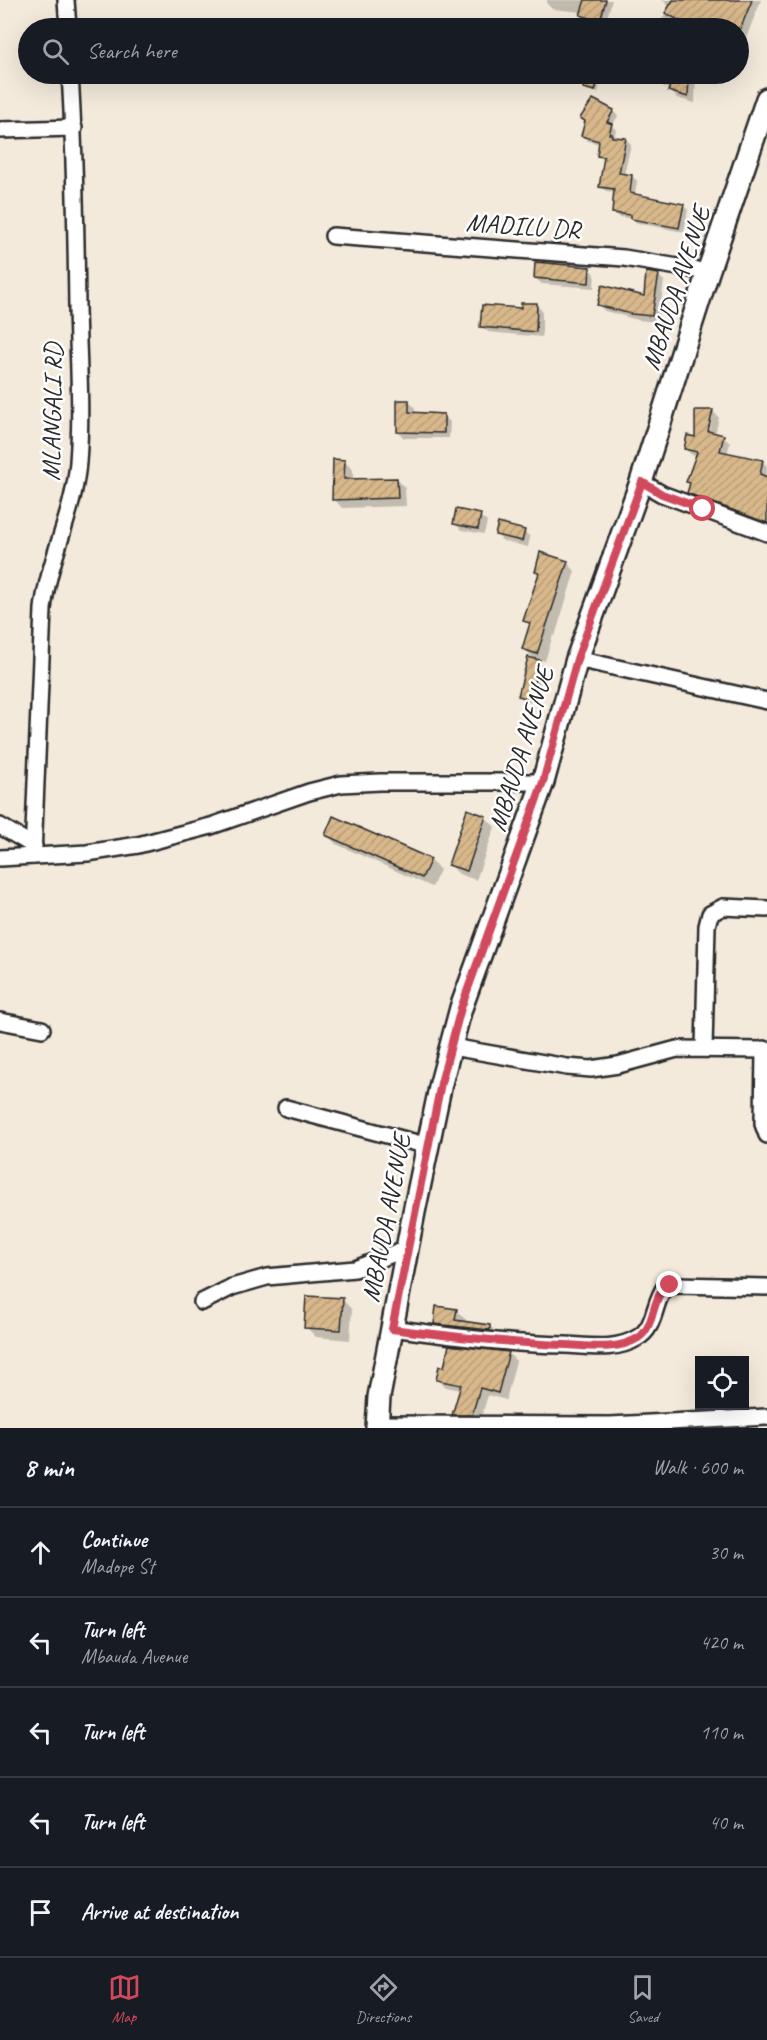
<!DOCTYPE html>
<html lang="en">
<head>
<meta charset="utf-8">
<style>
  :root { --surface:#171b24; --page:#242831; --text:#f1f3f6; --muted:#9ea1a6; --line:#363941; --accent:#d1495b }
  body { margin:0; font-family:Caveat,sans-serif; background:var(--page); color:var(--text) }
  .controls { position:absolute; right:18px; bottom:18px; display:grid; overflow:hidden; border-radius:0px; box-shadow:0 6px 24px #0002 }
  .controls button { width:54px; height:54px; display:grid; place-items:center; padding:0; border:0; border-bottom:2px solid var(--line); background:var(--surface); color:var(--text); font:30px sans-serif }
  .stop { position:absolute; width:18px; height:18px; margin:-14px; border:4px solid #d1495b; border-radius:50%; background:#fff }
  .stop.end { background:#d1495b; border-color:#fff; box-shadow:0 2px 6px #0008 }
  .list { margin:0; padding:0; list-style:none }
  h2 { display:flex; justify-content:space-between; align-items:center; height:78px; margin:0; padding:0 24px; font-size:26px }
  h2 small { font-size:20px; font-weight:400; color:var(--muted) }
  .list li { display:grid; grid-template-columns:39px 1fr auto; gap:18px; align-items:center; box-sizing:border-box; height:90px; padding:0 24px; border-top:2px solid var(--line) }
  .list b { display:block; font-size:22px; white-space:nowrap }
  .list p { margin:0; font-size:20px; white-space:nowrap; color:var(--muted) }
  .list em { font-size:20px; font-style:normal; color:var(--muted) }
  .icon { flex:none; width:33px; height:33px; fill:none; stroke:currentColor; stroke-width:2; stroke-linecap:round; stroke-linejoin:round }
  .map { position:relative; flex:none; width:767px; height:1428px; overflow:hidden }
  .search { position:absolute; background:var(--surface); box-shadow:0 6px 24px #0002; left:18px; right:18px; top:18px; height:66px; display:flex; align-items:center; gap:15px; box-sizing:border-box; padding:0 21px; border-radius:33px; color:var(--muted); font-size:22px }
  .sheet { height:528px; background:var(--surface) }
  nav { display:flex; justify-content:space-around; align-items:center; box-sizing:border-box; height:84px; border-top:2px solid var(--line); background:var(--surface); font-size:16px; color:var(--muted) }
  nav a { display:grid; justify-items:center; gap:3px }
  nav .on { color:var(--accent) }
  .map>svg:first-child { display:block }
  .shadow { fill:#0003; fill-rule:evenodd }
  .building { fill:url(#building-hatch); stroke:#2b2b2b; stroke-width:1.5 }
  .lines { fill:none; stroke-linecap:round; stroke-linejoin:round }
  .street-casing { stroke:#2b2b2b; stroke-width:20 }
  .secondary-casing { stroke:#2b2b2b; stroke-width:26 }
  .street { stroke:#fff; stroke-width:15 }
  .secondary { stroke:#fff; stroke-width:21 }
  .route { stroke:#d1495b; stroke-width:8 }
  .labels { text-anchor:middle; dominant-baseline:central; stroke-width:5; stroke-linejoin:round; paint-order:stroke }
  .street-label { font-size:26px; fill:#2b2b2b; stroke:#fff }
</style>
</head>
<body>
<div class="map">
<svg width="767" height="1428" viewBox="0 0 767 1428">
  <defs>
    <pattern id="building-hatch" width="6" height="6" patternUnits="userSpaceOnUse" patternTransform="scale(1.5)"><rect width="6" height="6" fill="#d8b88b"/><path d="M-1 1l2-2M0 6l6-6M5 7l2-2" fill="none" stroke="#ba9e78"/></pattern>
  </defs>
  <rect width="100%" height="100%" fill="#f3eadc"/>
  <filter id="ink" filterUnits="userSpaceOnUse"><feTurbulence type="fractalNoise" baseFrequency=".0167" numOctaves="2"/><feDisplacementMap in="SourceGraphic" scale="12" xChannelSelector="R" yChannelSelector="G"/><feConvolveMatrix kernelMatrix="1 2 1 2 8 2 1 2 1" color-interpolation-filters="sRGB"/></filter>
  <g filter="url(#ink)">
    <g class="shadow">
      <path d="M547,0H612L605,25L587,19L582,14L583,12L552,9L547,4Z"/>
      <path d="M662,0H761L746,38L738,36V28H656L670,7Z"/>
      <path d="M567,74H589V80L597,81L600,84L598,93L587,90L585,88L587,77Z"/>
      <path d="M657,74H696L695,103L677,98L669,89L662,86L655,79Z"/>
      <path d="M613,111L618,116L612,126L616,130L614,138L626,139L631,144L624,175L632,176L637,181L635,195L683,205L688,210L684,232L637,223L633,219L619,217L614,212L616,192L606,191L601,186L605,160L598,155L600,144L588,141L583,136Z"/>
      <path d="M589,268L595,275L594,288L542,284L535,278Z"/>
      <path d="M658,275L664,281L658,322L638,320L605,311L598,305L645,298Z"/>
      <path d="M536,305L542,311V337L488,332L482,326Z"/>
      <path d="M409,401L415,408V414L444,416L450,422L449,438H404L398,432Z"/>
      <path d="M697,411H713L719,418L715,434L723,437L730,443L727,454L762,461L767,466V526L695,499L689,492L691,485L688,482L697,456L692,455L685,449L697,439ZM710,416H713L708,438H705Z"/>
      <path d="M344,461L353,470V480L397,479L405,488L406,506L342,508L334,499Z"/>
      <path d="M480,516L487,522L484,534L461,530L455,523Z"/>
      <path d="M524,531L530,537L528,547L503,541L497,535Z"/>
      <path d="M567,562L575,571L555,636L553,635L545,661L535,658L545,668L536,704L526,701L519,695L536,661L524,648L531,626L525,620L540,574L537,571Z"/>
      <path d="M485,817L495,827L476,880L459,874L449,864Z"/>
      <path d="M326,834L430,860L440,870L432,887L336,844Z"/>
      <path d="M343,1300L352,1310L350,1340L316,1337L306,1327Z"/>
      <path d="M456,1310L466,1320V1323L490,1326L499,1336L446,1333L436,1323Z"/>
      <path d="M508,1353L516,1361L506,1400L488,1395L480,1422H461L454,1414L461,1390L446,1387L438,1379L445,1369Z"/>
    </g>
    <g class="building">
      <path d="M585,0H606L600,21L580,15Z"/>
      <path d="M673,0H752L739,32L738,28H694L665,13Z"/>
      <path d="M639,74H689L688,97L668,91L670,86Z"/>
      <path d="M585,78L598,80L595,91L583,88Z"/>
      <path d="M593,99L614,110L607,122L612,124L609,134H612V137L626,138L619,173L632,175L630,193L684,204L679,228L631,219V215L612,213L614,189L599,187L604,157L597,156L599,141L581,136L585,121L580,118Z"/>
      <path d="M535,262L590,267L589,283L534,278Z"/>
      <path d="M646,272L659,274L652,316L631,314L597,305L602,285L644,296Z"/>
      <path d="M521,303H537L536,332L480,327L482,305L521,308Z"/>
      <path d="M397,400H409V412L444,414V433L397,432Z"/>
      <path d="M695,410H713L708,431L724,435L720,451L763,460L760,474L767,477V523L687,493L690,483L686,482L697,452L684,449L687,435L695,437Z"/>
      <path d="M333,459L345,460L344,479L397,478L398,498L332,500Z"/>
      <path d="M456,509L481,514L478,529L453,524Z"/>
      <path d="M498,523L525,530L522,541L495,535Z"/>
      <path d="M540,552L568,561L537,654L522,649L530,623L523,621L539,573L535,572Z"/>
      <path d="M528,657L540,660L530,699L518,696Z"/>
      <path d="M467,809L486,816L467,871L448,865Z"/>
      <path d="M333,816L431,859L422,878L325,835Z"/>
      <path d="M306,1296L343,1298L341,1330L304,1328Z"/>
      <path d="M436,1306L457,1309L455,1320L490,1325V1330L434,1324Z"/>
      <path d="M449,1345L509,1352L498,1393L480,1388L472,1415H452L461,1385L436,1380L439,1366L444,1367Z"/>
    </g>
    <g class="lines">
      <defs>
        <g id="street">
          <path d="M66,0L68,28"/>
          <path d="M0,130L74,128"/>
          <path d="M333,236L624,258L708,272"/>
          <path d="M641,482L662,494L767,533"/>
          <path d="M577,659L767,701"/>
          <path d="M0,826L34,846"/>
          <path d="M33,856L43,609C49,558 74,514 78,462C82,411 78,358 77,307C76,229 75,151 70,74"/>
          <path d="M0,858L87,853L138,845L211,826L309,792L341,784L380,782H543"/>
          <path d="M0,1021L42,1029"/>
          <path d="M452,1047L567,1067L591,1069L618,1065L677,1049L767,1050"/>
          <path d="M704,1048L707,926L710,914L723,907L767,909"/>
          <path d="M764,1049L763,1124L767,1135"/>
          <path d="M286,1108L428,1146"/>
          <path d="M202,1302L232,1287L267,1277L355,1269L407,1248"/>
          <path d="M391,1328C450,1336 507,1344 565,1345C589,1346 616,1351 637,1338C656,1328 653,1303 665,1287L676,1285L767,1287"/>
          <path d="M377,1424L610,1425L767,1417"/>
        </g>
        <path id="secondary" d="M377,1428L379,1397L414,1212L441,1083L461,1008L543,782L577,659L641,482L708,272L767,99"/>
      </defs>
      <use href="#street" class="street-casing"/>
      <use href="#secondary" class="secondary-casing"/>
      <use href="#street" class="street"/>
      <use href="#secondary" class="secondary"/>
    </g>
  </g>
  <g class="lines" filter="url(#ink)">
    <path class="route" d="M670,1285C651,1291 657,1326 638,1338C617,1351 589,1346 566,1345C507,1343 450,1336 392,1329L441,1083L461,1008L543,782L577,659L642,482L662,494L703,509"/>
  </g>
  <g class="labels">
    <g class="street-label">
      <text transform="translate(523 226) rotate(4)">MADILU DR</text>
      <text transform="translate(676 288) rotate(-72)">MBAUDA AVENUE</text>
      <text transform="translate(52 412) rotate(-89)">MLANGALI RD</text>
      <text transform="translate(521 749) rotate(-73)">MBAUDA AVENUE</text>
      <text transform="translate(386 1218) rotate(-79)">MBAUDA AVENUE</text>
    </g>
  </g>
</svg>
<div class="controls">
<button><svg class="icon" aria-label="locate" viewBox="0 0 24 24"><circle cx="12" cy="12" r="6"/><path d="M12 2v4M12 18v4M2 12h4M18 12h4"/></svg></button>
</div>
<div class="stop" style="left:703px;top:509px"></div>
<div class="stop end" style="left:670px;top:1285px"></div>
<div class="search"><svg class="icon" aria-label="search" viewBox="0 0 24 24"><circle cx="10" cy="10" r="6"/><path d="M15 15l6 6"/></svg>Search here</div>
</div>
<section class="sheet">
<h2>8 min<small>Walk · 600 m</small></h2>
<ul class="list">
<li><svg class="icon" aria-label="ahead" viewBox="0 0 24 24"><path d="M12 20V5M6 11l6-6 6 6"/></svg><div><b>Continue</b><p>Madope St</p></div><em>30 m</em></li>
<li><svg class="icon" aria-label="left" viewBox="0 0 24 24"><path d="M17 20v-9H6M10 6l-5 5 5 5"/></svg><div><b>Turn left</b><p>Mbauda Avenue</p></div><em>420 m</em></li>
<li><svg class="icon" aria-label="left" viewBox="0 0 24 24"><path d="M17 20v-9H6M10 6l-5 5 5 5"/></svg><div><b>Turn left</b></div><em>110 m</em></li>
<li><svg class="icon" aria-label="left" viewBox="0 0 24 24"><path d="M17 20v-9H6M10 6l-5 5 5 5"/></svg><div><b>Turn left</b></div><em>40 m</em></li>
<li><svg class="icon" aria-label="arrive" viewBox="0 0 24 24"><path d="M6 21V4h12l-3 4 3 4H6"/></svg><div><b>Arrive at destination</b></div></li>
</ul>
</section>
<nav>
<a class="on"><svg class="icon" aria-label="map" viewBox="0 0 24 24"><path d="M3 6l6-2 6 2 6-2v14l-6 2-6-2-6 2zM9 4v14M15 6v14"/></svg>Map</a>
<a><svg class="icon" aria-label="directions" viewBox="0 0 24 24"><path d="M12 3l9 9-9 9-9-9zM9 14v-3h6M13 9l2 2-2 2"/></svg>Directions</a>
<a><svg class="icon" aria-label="saved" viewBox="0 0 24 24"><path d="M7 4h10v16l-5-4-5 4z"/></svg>Saved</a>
</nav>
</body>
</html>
